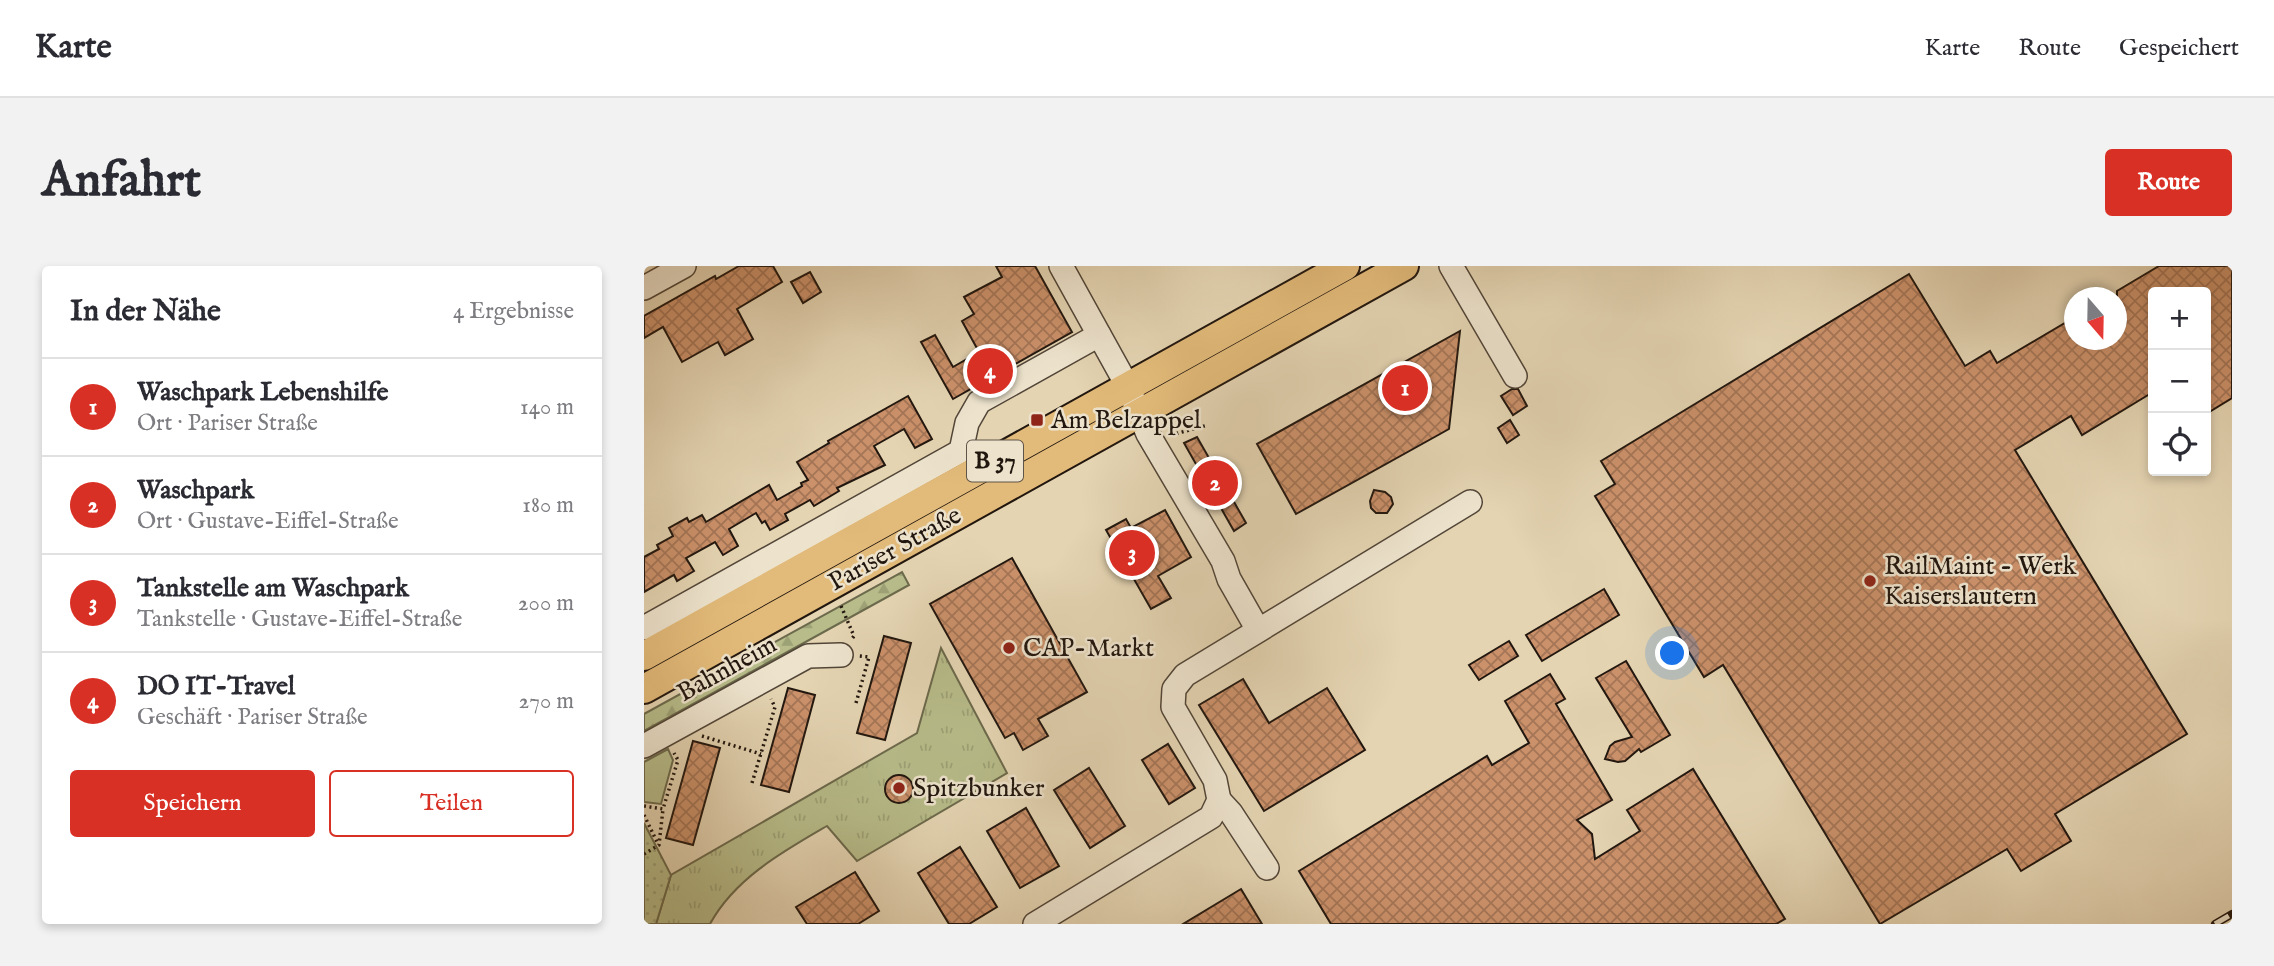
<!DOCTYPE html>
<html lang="de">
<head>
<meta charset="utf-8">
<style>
  :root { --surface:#fff; --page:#f2f2f3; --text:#2b2b33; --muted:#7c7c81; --line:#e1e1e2; --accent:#d93025 }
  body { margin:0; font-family:"IM FELL English",serif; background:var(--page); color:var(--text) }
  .controls { position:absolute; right:21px; top:21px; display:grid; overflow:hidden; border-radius:7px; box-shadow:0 4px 10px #0003 }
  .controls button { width:63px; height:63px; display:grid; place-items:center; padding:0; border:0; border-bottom:2px solid var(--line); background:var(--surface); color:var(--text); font:35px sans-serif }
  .compass { position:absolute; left:1420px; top:21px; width:63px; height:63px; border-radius:50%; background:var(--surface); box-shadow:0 4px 10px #0003; rotate:160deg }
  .you { position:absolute; left:1029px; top:388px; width:24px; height:24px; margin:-18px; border:5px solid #fff; border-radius:50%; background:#1a73e8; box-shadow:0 0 0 10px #1a73e833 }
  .badge { display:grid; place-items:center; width:46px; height:46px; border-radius:50%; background:var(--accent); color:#fff; font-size:23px; font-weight:700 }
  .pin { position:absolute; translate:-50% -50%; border:4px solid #fff; box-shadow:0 2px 7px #0006 }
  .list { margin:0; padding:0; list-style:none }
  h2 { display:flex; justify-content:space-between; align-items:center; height:91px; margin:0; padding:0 28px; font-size:30px }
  h2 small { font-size:23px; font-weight:400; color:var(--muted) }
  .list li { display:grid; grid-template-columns:46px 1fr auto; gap:21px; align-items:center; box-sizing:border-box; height:98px; padding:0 28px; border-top:2px solid var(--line) }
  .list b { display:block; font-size:26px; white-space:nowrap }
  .list p { margin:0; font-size:23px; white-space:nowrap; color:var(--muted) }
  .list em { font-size:23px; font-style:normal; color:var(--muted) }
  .actions { display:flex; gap:14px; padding:21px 28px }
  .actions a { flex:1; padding:16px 0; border:2px solid var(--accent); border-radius:7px; text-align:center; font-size:24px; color:var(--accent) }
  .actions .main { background:var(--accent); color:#fff }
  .icon { flex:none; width:38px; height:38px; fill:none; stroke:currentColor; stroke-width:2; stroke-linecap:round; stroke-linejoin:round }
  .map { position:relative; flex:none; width:1588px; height:658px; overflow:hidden; border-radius:7px }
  header { display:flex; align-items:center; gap:42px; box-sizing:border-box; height:98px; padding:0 35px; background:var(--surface); border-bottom:2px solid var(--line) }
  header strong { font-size:33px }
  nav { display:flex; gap:38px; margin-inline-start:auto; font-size:24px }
  .intro { display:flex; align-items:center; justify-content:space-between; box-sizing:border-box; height:168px; padding:0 42px }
  h1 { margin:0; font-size:49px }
  .button { padding:18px 32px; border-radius:7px; background:var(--accent); color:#fff; font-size:24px; font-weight:700 }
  main { display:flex; gap:42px; padding:0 42px }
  aside { flex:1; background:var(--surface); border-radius:7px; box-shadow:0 4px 10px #0003 }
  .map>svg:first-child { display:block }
  .grass { fill:url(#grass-tufts); stroke:#6c6a4c; stroke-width:2 }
  .forest { fill:url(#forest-firs); stroke:#6c6a4c; stroke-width:2 }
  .park { fill:#b7bc8a; stroke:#6c6a4c; stroke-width:2 }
  .garden { fill:url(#garden-dots); stroke:#6c6a4c; stroke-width:2 }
  .building { fill:url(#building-cross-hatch); stroke:#22170f; stroke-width:2 }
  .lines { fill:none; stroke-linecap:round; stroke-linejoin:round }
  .minor-casing { stroke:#524638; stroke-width:26 }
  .major-casing { stroke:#22170f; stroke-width:32 }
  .path { stroke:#22170f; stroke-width:3.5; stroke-dasharray:2 3.5; stroke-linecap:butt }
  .minor { stroke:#ede3cd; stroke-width:23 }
  .major { stroke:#e2ba79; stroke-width:28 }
  .rail-casing { stroke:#22170f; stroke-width:8 }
  .rail { stroke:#ede3cd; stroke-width:5; stroke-dasharray:16; stroke-linecap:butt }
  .poi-dot { fill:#8f2418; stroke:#ede3cd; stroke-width:2.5 }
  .labels { text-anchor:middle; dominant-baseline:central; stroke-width:5; stroke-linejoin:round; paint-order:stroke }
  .shield { fill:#ede3cd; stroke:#5f5448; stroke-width:2 }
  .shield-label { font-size:24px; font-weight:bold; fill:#22170f }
  .poi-label { font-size:26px; fill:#22170f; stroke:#ede3cd; text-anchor:start }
  .street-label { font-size:26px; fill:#22170f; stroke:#ede3cd }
</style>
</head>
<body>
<header>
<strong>Karte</strong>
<nav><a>Karte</a><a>Route</a><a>Gespeichert</a></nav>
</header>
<div class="intro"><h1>Anfahrt</h1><a class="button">Route</a></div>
<main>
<aside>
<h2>In der Nähe<small>4 Ergebnisse</small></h2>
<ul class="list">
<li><span class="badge">1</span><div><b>Waschpark Lebenshilfe</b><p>Ort · Pariser Straße</p></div><em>140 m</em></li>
<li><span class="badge">2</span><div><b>Waschpark</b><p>Ort · Gustave-Eiffel-Straße</p></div><em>180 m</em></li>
<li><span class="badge">3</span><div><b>Tankstelle am Waschpark</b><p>Tankstelle · Gustave-Eiffel-Straße</p></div><em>200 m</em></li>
<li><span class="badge">4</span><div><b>DO IT-Travel</b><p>Geschäft · Pariser Straße</p></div><em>270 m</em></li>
</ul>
<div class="actions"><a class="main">Speichern</a><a>Teilen</a></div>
</aside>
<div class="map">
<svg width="1588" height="658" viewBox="0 0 1588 658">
  <defs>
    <pattern id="grass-tufts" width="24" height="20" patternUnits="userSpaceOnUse" patternTransform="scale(1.75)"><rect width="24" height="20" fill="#b7bc8a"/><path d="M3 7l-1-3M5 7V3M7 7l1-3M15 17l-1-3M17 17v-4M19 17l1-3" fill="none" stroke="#9da176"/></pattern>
    <pattern id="forest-firs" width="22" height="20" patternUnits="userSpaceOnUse" patternTransform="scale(1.75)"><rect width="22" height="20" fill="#b7bc8a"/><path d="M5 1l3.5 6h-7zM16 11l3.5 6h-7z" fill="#9da176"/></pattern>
    <pattern id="garden-dots" width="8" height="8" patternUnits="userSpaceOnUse" patternTransform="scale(1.75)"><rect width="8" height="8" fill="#b7bc8a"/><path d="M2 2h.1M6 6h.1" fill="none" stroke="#9da176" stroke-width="1.8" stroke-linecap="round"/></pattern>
    <pattern id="building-cross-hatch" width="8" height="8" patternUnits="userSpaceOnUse" patternTransform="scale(1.75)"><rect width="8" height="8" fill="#cb916a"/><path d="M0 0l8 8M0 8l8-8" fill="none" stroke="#a47556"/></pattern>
  </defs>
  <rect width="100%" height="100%" fill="#e4d4b2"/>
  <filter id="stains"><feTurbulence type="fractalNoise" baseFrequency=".00286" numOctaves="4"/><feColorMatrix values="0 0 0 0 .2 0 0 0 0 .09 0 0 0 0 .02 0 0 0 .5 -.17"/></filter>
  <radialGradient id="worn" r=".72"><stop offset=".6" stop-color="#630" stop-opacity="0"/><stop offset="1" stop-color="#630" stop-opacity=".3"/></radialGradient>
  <path class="grass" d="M297,382L363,507L213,595L183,560C140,585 91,612 66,658H12L27,609L273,467Z"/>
  <path class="forest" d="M258,306L265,319L0,465V448Z"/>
  <path class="park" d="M24,483L29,494L17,538L0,536V496Z"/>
  <path class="garden" d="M0,557L27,609L12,658H0Z"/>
  <g class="building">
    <path d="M95,0H129L138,16L93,43L109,73L81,89L74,76L38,96L19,61L0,72V50L71,10L72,13Z"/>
    <path d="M352,0H391L428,66L309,133L277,76L291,69L309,101L335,86L318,55L330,48L320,31L358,11Z"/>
    <path d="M1515,0H1588V132L1562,148V26H1509V126L1438,169L1427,150L1371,184L1543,468L1411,548L1427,575L1377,605L1363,583L1236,658L1079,399L1060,411L951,230L971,218L957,195L1265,8L1321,100L1346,85L1353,97L1431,51V74H1473V25Z"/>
    <path d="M166,6L177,26L159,37L147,16Z"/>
    <path d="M816,65L805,163L652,248L613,178Z"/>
    <path d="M868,123H874L883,140L869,149L857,130Z"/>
    <path d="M264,130L288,173L271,182L260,163L230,180L241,199L193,222L195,225L170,240L166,234L141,248L144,254L126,264L121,255L118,257L112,247L85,263L94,280L79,289L71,276L42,292L50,305L33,315L30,309L0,326V291L15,283L13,279L29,270L25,262L43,252L45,256L58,249L62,256L125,219L133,234L158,220L157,217L164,214L153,196L185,177L184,175Z"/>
    <path d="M866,154L875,169L863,177L854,162Z"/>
    <path d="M553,171L602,257L590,265L540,177Z"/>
    <path d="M730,224L741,226L747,231L749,238L743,247H732L727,242L726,235Z"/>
    <path d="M521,244L547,291L514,310L527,332L507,343L462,264L482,253L487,262Z"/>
    <path d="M368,292L443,426L394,453L404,470L379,484L370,467L361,472L286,338Z"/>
    <path d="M960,323L975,349L898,395L882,369Z"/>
    <path d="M240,370L267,377L241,474L213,467Z"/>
    <path d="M865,375L874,390L835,414L825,399Z"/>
    <path d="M982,395L1026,469L997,486L995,483L981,495L974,496L961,493L966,480L971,476L988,471L952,412Z"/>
    <path d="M906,408L921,433L912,438L968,534L933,554L948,568L951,593L996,565L983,544L1049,503L1141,653L1132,658H687L655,605L843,490L848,499L885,477L861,435Z"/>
    <path d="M599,413L625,457L683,422L721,484L620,545L555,439Z"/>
    <path d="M144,422L171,429L145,526L117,519Z"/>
    <path d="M49,475L76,482L49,579L22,572Z"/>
    <path d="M524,478L551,522L525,538L498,494Z"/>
    <path d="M445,502L481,560L446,582L410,524Z"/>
    <circle cx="255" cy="523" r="14"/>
    <path d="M382,542L415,600L376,622L343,565Z"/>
    <path d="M316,581L353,641L325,658H305L274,607Z"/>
    <path d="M211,606L235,645L214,658H163L152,641Z"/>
    <path d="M597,623L618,658H539Z"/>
  </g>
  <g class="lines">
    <defs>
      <g id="minor">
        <path d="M417,0L484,121L504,168L579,295L585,313L614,364"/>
        <path d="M807,0L871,110"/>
        <path d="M0,22L40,0"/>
        <path d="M0,362L317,185L323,157L335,136L455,69"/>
        <path d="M0,480L164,390L197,389"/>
        <path d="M575,534L587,547L623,602"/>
        <path d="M391,658L567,551L575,534L571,514L529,441L530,423L541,409L826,236"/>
      </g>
      <g id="major">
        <path d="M0,390L701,0"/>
        <path d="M0,423L760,0"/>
      </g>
    </defs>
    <use href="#minor" class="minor-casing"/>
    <use href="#major" class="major-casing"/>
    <g class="path">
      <path d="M527,169L564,159"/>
      <path d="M197,340L210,370L207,374"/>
      <path d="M212,437L225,391L215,390"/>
      <path d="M58,470L117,488"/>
      <path d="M108,517L131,441L127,433"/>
      <path d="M0,540L19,543L34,494L30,487"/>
      <path d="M0,549L14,578"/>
      <path d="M0,588L15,579L19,543"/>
    </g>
    <use href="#minor" class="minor"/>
    <use href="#major" class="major"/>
    <defs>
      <path id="rail" d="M1571,658L1588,648"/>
    </defs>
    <use href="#rail" class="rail-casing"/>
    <use href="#rail" class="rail"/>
  </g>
  <g class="poi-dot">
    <rect x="386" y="147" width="14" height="14" rx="3.5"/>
    <circle cx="1226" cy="315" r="7"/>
    <circle cx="365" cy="382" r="7"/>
    <circle cx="255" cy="522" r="7"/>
  </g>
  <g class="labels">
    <rect class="shield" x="323" y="174.5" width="56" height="41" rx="5"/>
    <g class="shield-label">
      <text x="351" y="195">B 37</text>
    </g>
    <g class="poi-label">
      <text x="407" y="154">Am Belzappel</text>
      <text x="1240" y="300">RailMaint - Werk<tspan x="1240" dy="30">Kaiserslautern</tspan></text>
      <text x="379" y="382">CAP-Markt</text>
      <text x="269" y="522">Spitzbunker</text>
    </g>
    <g class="street-label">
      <text transform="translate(251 283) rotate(-29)">Pariser Straße</text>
      <text transform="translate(83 403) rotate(-29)">Bahnheim</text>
    </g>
  </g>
  <rect width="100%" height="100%" filter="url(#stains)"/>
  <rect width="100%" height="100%" fill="url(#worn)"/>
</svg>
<div class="controls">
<button>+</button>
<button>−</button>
<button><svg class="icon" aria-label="locate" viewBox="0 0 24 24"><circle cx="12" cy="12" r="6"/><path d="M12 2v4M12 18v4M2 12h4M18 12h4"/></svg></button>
</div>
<svg class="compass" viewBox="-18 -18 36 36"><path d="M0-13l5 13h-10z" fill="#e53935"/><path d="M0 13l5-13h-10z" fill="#7c7c81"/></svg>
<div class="you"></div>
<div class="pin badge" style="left:761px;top:122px">1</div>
<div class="pin badge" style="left:571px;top:217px">2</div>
<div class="pin badge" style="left:488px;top:287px">3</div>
<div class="pin badge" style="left:346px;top:105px">4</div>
</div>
</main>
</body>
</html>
